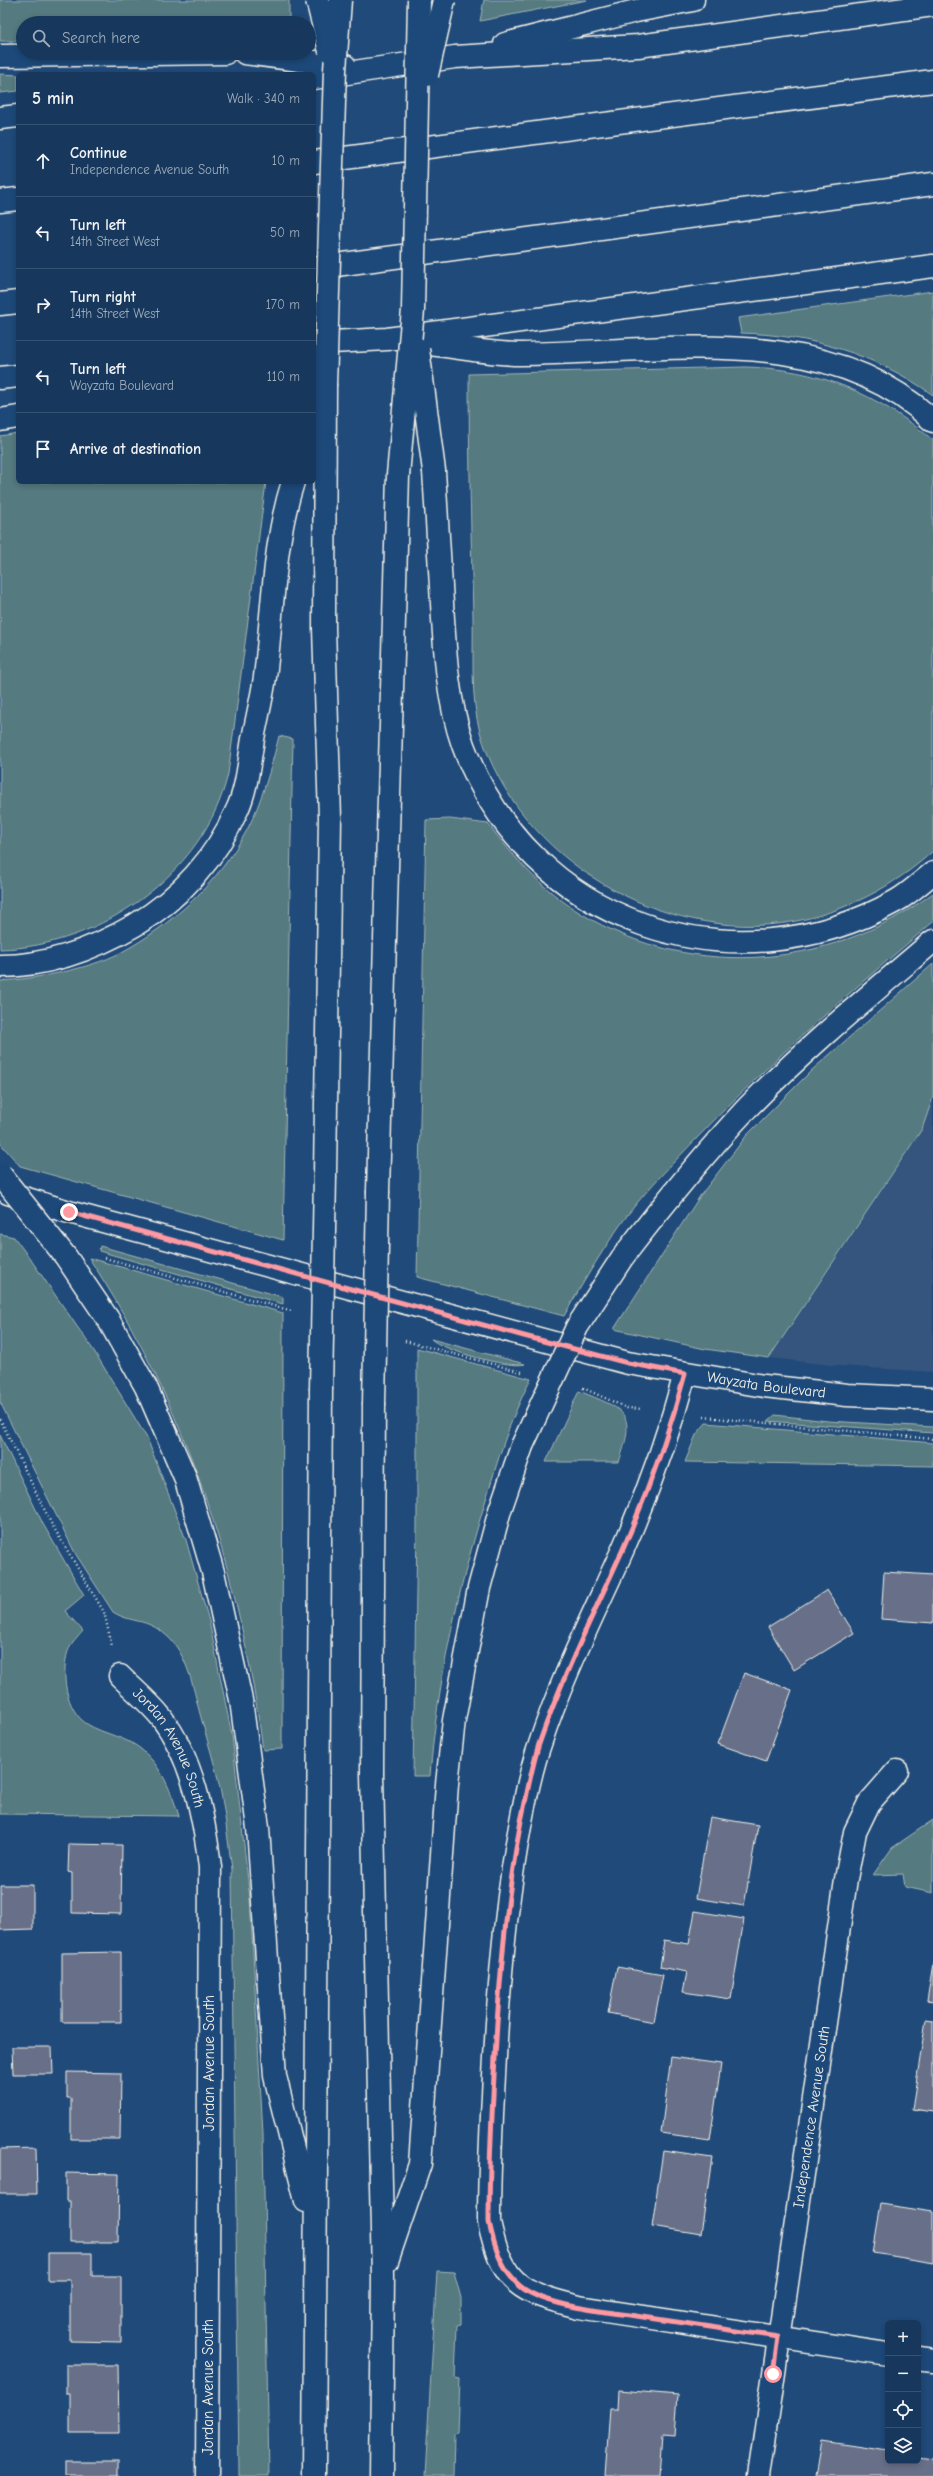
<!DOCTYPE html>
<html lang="en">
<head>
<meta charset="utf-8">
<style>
  :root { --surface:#17385c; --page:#244365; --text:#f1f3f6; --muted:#9eacbb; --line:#365272 }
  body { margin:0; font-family:"Comic Neue",sans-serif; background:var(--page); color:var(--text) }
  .controls { position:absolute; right:12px; bottom:12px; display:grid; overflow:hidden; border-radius:6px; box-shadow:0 2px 6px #0003 }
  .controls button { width:36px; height:36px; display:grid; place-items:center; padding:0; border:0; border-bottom:1px solid var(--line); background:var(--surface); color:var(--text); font:20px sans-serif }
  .stop { position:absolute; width:12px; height:12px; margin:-9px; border:3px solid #ff9aa2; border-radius:50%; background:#fff }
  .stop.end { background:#ff9aa2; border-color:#fff; box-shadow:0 1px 4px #0008 }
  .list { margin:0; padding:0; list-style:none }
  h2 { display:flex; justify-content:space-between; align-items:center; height:52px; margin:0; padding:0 16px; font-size:17px }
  h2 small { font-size:13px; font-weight:400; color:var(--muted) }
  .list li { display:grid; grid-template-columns:26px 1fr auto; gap:12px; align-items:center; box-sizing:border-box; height:72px; padding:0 16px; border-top:1px solid var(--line) }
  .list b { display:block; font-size:15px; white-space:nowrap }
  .list p { margin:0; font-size:13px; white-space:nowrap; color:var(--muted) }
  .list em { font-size:13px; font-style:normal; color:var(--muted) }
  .icon { flex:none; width:22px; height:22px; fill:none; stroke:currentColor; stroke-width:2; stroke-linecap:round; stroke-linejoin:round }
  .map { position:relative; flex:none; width:933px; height:2476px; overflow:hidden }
  .search { position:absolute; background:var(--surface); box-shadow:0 2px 6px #0003; left:16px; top:16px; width:300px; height:44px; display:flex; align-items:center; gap:10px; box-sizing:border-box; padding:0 14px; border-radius:22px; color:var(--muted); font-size:15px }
  .panel { position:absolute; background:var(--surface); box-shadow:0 2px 6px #0003; left:16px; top:72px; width:300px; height:412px; border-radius:6px }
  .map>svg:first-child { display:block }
  .built { fill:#35557e }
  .green { fill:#557a80; stroke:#a4b6b4 }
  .building { fill:#687089; stroke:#f4f1e8 }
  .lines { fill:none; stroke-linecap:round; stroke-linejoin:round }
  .minor-casing { stroke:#f4f1e8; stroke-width:25 }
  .highway-casing { stroke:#f4f1e8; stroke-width:25 }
  .path { stroke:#f4f1e8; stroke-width:2.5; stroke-dasharray:1 3; stroke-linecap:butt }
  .minor { stroke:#1f4a7a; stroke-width:22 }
  .highway { stroke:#1f4a7a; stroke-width:22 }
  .highway-bridge-casing { stroke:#f4f1e8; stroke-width:25; stroke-linecap:butt }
  .highway-bridge { stroke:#1f4a7a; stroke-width:22 }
  .route { stroke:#ff9aa2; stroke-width:5 }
  .labels { text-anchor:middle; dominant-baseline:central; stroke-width:4; stroke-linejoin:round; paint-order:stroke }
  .street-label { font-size:15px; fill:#f4f1e8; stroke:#1f4a7a }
</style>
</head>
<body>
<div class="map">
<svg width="933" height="2476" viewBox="0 0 933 2476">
  <rect width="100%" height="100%" fill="#1f4a7a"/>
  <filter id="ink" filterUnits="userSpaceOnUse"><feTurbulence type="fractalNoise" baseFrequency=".025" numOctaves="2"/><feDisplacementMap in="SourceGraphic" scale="8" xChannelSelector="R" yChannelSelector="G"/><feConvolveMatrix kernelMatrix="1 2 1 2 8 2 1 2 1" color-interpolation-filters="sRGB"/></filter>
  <g filter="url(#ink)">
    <path class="built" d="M933,1097V1372L840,1366L770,1358L913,1144L922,1129Z"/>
    <g class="green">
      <path d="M0,0H289V23H23V41H0Z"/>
      <path d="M484,0H587L480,21Z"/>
      <path d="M0,74L18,75V91L0,93Z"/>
      <path d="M933,291V395C875,354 811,335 741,333L738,318Z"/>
      <path d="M745,367C818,368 877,394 933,440V851C894,887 843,913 791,922C663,944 517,859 480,732C470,696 474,654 473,617C471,536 469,455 469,374Z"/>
      <path d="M18,433V482H266L228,774C205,873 100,947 0,949V436Z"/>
      <path d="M279,736L293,739L283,1240L20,1166L0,1143V981C36,979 89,969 120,953C172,925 219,882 247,830C262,801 271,768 279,736Z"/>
      <path d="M450,819L488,824C512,855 538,885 571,907C681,981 828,972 933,893V922C852,990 771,1060 698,1137C675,1161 650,1186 629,1213C605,1245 584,1281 564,1316L417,1277L426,820Z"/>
      <path d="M933,964V1097L922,1129L769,1358L705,1349L614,1329L700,1196L747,1135L812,1070Z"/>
      <path d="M0,1234L14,1237L31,1260L94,1351L147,1438L186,1540L209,1621L232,1736L250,1899L263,2134L269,2476H239L232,1869C228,1844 226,1818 221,1793C216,1767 207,1740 200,1714C193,1688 188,1655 167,1636C146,1617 132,1624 113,1612L75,1553L0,1402Z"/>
      <path d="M100,1246L283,1297V1304L99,1251Z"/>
      <path d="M89,1258L283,1313L282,1749L263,1750C240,1574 187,1406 89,1258Z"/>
      <path d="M431,1339L525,1364C510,1369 442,1350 431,1339Z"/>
      <path d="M417,1348L531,1379C509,1420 497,1463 484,1506C457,1594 437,1684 430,1776H413L417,1528Z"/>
      <path d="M579,1391C625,1410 637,1411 619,1462H546Z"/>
      <path d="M775,1415L828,1421L933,1427V1433L768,1421Z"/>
      <path d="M706,1423L933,1443V1466L685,1462L696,1435Z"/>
      <path d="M0,1435L43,1524L84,1595L65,1611L83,1631C78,1637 71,1644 68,1651C61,1673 65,1710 87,1724C103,1734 129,1738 142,1750C162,1767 171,1791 179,1816L0,1814Z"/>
      <path d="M933,1820V1893L905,1887L903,1874L873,1875L892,1848Z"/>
      <path d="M437,2271L454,2272L461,2298V2325L457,2326L455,2378L460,2379L458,2433L454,2434L453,2476H425Z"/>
    </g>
    <g class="building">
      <path d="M884,1572L933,1575V1623L881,1619Z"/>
      <path d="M827,1590L854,1633L794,1670L768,1627Z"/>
      <path d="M744,1673L792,1690L766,1761L718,1744Z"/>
      <path d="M710,1817L758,1825L744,1906L696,1898Z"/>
      <path d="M69,1844L122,1845L121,1914L72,1913V1873L68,1872Z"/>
      <path d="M0,1885H33V1929L0,1930Z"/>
      <path d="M695,1911L744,1919L731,1999L683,1992L687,1972L660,1967L664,1940L689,1944Z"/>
      <path d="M121,1952V2022H62V1953Z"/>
      <path d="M933,1963V2002L927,2001Z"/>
      <path d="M617,1967L663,1975L654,2022L608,2013Z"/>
      <path d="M926,2020L933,2021V2112L912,2109Z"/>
      <path d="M12,2047H52L53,2074H13Z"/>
      <path d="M671,2057L721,2064L710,2140L661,2133Z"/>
      <path d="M67,2072L121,2073L120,2139H71V2098H67Z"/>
      <path d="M36,2148L37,2194H0V2149Z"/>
      <path d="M663,2151L712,2158L701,2234L652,2226Z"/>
      <path d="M66,2173L119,2174L118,2242H70V2201H66Z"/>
      <path d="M881,2204L933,2212V2263L873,2253Z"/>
      <path d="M48,2253H92V2276H121V2342L70,2341V2280H48Z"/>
      <path d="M66,2365H118L119,2433H70V2393H66Z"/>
      <path d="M619,2390L678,2395L675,2435L663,2434L660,2476H605L610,2409H618Z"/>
      <path d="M822,2441L888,2451V2461H918V2456L933,2458V2476H816Z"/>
      <rect x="65" y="2462" width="53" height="14"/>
    </g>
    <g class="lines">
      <defs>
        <g id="minor">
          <path id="s1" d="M8,1193L69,1212L628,1363L764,1386L847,1395L933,1399"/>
          <path d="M685,1374C669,1434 648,1492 623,1549C594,1613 562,1677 540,1744C531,1769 526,1795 521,1821C508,1888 502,1955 497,2023C493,2089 489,2156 489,2222C503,2285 519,2292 579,2307L888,2354"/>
          <path id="s2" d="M120,1676C133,1689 149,1702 161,1717C193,1759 204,1817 210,1867L207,2476"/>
          <path d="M918,2359L933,2361"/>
          <path id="s3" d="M759,2476L846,1879L855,1832L869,1803L897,1771"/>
        </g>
        <g id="highway">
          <path d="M505,44L636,11L693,0"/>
          <path d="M245,53L345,66"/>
          <path d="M0,56L225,53"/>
          <path d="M314,78L455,57L638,46L933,5"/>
          <path d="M0,118L18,116"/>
          <path d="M314,162L933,81"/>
          <path d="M0,201L18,199"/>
          <path d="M314,268L933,184"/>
          <path d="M0,304L18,302"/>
          <path d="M314,343L387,339L933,266"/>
          <path d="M420,343C453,346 489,354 522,354C657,353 825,318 933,421"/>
          <path d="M0,378L18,376"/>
          <path d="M0,420L18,417"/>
          <path d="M434,471C437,515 439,559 442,603C445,651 447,699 463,745C529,924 732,992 896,901C909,894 921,882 933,873"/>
          <path d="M0,966C48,966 94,949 135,925C180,898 216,858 237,810C247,789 249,762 253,739C257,718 262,698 265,677C273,612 273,544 293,482"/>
          <path d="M325,1176L330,818L324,628L325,386"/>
          <path d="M378,1191L398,475"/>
          <path d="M622,1258C662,1206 703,1155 748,1107C806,1048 870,995 933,941"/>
          <path d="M108,1319L146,1387L185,1477L213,1572L241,1700L258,1828L275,2076L306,2201"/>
          <path d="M374,1405L372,1774L383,2276L381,2476"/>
          <path d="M387,2261L420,2164L447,1784L454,1720L479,1588L500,1510L522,1446"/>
          <path d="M314,2476L321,1390"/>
        </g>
      </defs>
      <use href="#minor" class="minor-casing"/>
      <use href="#highway" class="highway-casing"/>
      <g class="path">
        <path d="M105,1258L292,1311"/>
        <path d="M405,1341L522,1372"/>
        <path d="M583,1388L627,1408L642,1409"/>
        <path d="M704,1417L933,1439"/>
        <path d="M0,1419L51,1523L104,1612L112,1646"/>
      </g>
      <use href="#minor" class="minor"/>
      <use href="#highway" class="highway"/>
      <defs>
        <g id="highway-bridge">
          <path d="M317,0L330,51"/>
          <path d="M427,75L444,0"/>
          <path d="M418,349L434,471"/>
          <path d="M325,386L335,70L340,0"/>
          <path d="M398,475L413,310L419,0"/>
          <path d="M0,1174L66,1257L108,1319"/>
          <path d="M321,1390L325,1176"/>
          <path d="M374,1405L378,1191"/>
          <path d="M522,1446L577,1327L622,1258"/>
        </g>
      </defs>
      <use href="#highway-bridge" class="highway-bridge-casing"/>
      <use href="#highway-bridge" class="highway-bridge"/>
    </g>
  </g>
  <g class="lines" filter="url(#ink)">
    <path class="route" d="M69,1212L524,1336L628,1363L685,1374C669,1434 648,1492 623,1549C594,1613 562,1677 539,1744C531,1769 527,1795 521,1821C508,1888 502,1955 497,2023C493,2089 489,2156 489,2222C494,2245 501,2271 520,2286C544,2307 611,2312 643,2317C688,2324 733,2330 778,2337L773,2374"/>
  </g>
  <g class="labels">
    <g class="street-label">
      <text stroke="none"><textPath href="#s1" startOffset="783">Wayzata Boulevard</textPath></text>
      <text stroke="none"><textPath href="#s2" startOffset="89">Jordan Avenue South</textPath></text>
      <text transform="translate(209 2063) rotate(-90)">Jordan Avenue South</text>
      <text stroke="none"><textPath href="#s3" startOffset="363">Independence Avenue South</textPath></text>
      <text transform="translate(208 2387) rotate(-90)">Jordan Avenue South</text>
    </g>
  </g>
</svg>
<div class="controls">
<button>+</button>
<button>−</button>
<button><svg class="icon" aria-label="locate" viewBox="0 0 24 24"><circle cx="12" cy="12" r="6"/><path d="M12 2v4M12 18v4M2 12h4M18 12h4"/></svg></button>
<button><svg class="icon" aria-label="layers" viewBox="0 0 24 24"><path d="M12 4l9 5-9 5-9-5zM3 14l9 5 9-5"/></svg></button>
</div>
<div class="stop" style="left:773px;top:2374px"></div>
<div class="stop end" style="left:69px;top:1212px"></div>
<div class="search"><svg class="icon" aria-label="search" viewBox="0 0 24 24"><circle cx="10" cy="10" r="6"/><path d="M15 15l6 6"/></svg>Search here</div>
<section class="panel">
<h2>5 min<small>Walk · 340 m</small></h2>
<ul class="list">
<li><svg class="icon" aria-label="ahead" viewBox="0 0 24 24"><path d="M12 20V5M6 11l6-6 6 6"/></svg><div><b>Continue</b><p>Independence Avenue South</p></div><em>10 m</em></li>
<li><svg class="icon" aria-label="left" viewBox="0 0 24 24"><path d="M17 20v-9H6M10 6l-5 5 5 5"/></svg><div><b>Turn left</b><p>14th Street West</p></div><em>50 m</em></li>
<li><svg class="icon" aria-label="right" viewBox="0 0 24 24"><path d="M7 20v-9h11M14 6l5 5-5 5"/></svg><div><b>Turn right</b><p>14th Street West</p></div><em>170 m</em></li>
<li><svg class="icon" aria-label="left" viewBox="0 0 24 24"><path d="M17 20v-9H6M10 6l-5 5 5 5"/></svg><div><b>Turn left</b><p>Wayzata Boulevard</p></div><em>110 m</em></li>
<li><svg class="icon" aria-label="arrive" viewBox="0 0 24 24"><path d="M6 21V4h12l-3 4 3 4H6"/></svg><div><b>Arrive at destination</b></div></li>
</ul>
</section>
</div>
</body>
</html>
